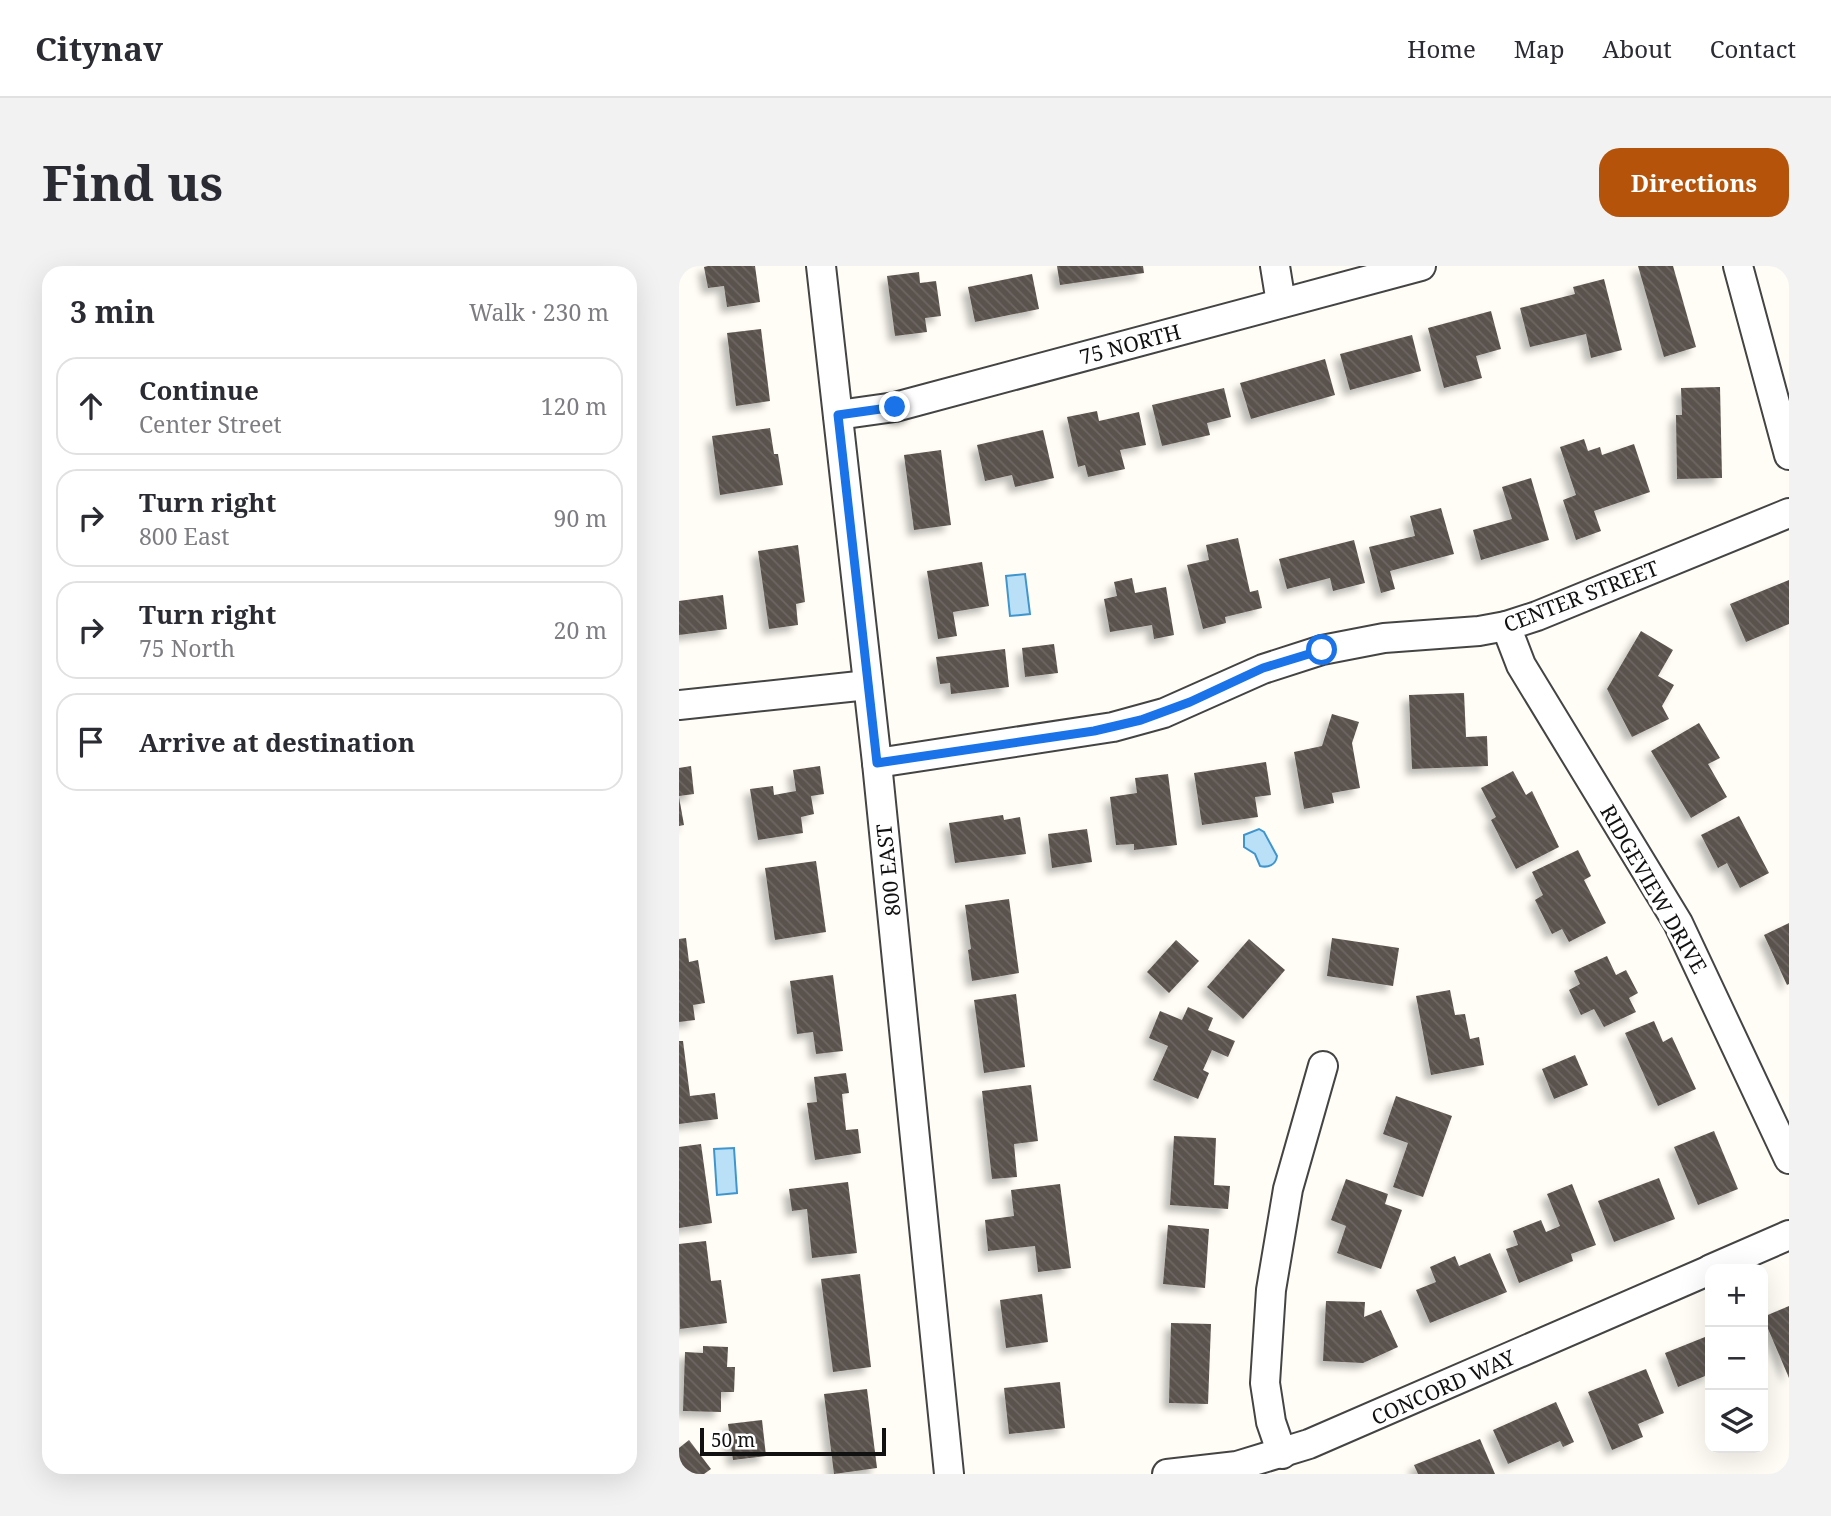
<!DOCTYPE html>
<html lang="en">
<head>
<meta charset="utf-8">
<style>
  :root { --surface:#fff; --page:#f2f2f3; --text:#2b2b33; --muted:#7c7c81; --line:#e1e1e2; --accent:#b45309 }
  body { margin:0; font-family:"Noto Serif",serif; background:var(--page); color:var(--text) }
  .controls { position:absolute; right:21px; bottom:21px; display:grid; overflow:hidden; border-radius:14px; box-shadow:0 7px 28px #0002 }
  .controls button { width:63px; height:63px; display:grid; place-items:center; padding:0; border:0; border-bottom:2px solid var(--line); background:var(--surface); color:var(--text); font:35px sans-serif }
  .scale { position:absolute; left:21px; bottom:18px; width:186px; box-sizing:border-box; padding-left:7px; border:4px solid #111; border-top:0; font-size:19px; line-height:24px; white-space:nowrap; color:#111; -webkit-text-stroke:5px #fff; paint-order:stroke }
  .stop { position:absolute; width:21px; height:21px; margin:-16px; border:5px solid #1a73e8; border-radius:50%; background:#fff }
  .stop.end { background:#1a73e8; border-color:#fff; box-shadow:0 2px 7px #0008 }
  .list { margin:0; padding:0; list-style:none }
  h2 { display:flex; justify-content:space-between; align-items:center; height:91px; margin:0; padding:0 28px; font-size:30px }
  h2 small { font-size:23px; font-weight:400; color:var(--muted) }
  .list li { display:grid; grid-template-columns:46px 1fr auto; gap:21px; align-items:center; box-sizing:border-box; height:98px; margin:0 14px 14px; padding:0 14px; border:2px solid var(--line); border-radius:21px }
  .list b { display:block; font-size:26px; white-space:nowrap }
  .list p { margin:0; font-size:23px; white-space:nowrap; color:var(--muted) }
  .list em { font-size:23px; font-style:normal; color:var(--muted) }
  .icon { flex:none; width:38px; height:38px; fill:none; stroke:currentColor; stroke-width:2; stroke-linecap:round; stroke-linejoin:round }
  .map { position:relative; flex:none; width:1110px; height:1208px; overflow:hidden; border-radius:21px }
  header { display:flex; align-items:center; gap:42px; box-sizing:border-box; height:98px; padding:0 35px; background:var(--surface); border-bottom:2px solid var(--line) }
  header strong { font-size:33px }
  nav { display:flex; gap:38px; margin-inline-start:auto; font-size:24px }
  .intro { display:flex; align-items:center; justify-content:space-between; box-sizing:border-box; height:168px; padding:0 42px }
  h1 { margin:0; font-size:49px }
  .button { padding:18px 32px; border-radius:21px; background:var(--accent); color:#fff; font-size:24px; font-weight:700 }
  main { display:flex; gap:42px; padding:0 42px }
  aside { flex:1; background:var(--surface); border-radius:21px; box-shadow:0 7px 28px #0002 }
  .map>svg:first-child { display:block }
  .water { fill:#b9e0f7; stroke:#3f96cf; stroke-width:2 }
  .building { fill:url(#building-back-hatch); filter:url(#shadow) }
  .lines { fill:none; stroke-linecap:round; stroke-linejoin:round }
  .minor-casing { stroke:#444; stroke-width:32 }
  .minor { stroke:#fff; stroke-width:28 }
  .route { stroke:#1a73e8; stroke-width:9 }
  .labels { text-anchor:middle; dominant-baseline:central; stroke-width:7; stroke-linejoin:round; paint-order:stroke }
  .street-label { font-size:21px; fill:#111; stroke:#fff }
</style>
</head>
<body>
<header>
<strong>Citynav</strong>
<nav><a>Home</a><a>Map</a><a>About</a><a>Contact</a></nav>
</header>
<div class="intro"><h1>Find us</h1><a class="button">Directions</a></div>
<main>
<aside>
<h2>3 min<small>Walk · 230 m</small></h2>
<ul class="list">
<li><svg class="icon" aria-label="ahead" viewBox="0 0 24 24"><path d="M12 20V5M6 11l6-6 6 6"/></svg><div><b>Continue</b><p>Center Street</p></div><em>120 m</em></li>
<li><svg class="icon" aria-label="right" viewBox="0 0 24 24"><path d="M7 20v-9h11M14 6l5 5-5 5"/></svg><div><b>Turn right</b><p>800 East</p></div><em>90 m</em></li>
<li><svg class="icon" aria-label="right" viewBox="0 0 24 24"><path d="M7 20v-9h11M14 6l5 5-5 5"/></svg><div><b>Turn right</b><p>75 North</p></div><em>20 m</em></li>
<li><svg class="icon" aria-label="arrive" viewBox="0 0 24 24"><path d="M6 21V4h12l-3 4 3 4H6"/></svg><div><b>Arrive at destination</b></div></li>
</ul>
</aside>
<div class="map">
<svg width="1110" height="1208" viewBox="0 0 1110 1208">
  <defs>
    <pattern id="building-back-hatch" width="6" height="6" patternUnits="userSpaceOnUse" patternTransform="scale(1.75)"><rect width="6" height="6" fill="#5a524d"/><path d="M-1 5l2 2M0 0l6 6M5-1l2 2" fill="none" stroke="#6d6662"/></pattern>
    <filter id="shadow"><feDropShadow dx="-6" dy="6" stdDeviation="3.5" flood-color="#0004"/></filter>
  </defs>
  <rect width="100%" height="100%" fill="#fffdf5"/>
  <g class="water">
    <path d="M346,308L351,348L331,350L327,310Z"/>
    <path d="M580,563L585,566L598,590C597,599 589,602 581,600L576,588L565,581V569Z"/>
    <path d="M55,882L58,927L38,929L35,883Z"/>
  </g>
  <g class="building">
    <path d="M29,0H76L81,36L48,41L45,20L29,22L25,1Z"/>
    <path d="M378,0H464L465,7L381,19Z"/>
    <path d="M959,0H994L1017,81L985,91Z"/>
    <path d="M240,6L241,17L257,15L262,50L246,52L248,66L216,70L208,10Z"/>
    <path d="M353,8L360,43L296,56L289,21Z"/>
    <path d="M925,13L943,84L912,92L907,68L851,81L841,42L896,28L894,21Z"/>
    <path d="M812,45L822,83L797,90L803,112L765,122L749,62Z"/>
    <path d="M82,63L91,135L57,140L48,67Z"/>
    <path d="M733,69L742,105L671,124L661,88Z"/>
    <path d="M646,93L656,129L572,153L561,117Z"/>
    <path d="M1041,121L1043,212L998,213L997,149H1003L1002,122Z"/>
    <path d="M545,122L552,151L528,157L531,169L483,180L473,139Z"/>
    <path d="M418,145L420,155L460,146L467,179L441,184L446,203L409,211L406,199L399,201L388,151Z"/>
    <path d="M91,162L95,188H99L104,219L41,229L33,170Z"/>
    <path d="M364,164L375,212L336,221L333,209L306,215L298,179Z"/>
    <path d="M905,173L909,185L921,181L923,189L955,178L971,226L915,245L922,265L897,274L884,234L897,229L881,181Z"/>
    <path d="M262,184L272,259L235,264L225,189Z"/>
    <path d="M852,212L870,274L802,294L794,264L833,253L823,221Z"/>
    <path d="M762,242L775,288L711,305L716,323L702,327L690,281L736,270L731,250Z"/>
    <path d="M559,272L571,326L579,324L583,342L546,351L547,357L524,363L508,299L530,294L527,279Z"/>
    <path d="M675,274L686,317L654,325L651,312L608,323L600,293Z"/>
    <path d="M119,279L126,336L117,338L119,359L90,363L79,285Z"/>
    <path d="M303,296L310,340L274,346L278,370L259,373L248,305Z"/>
    <path d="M453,312L456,327L487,321L495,369L475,373L473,359L431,366L425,333L438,330L435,316Z"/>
    <path d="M1110,314V358L1067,376L1051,338Z"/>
    <path d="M44,329L48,363L0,369V335Z"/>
    <path d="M962,365L994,384L979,410L995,419L983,440L990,453L953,471L928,423Z"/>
    <path d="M375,378L379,407L346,411L343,382Z"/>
    <path d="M326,383L330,421L272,428L271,417L261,418L257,391Z"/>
    <path d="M785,427L787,471L808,470L809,500L733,503L730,429Z"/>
    <path d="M653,448L680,456L673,477L681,522L653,527L655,537L625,543L615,486L643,480Z"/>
    <path d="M1020,457L1041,492L1029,498L1048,531L1012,552L972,485Z"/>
    <path d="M587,496L592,529L576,531L579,551L523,559L515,507Z"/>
    <path d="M12,500L15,528L0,530V502Z"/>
    <path d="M141,500L145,528L132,530L135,548L122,551L124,567L79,574L71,523L94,520L95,529L117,525L114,504Z"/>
    <path d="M834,505L847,529L853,525L880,581L837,603L812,554L817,551L802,522Z"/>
    <path d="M489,508L498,579L455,584V578L437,579L431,531L458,527L456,512Z"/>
    <path d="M0,531L5,559L0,560Z"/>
    <path d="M324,549L325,554L341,551L347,588L276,597L270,557Z"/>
    <path d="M1060,550L1090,607L1061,622L1048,597L1039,602L1022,569Z"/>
    <path d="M408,563L413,596L373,602L369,568Z"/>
    <path d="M899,584L912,610L905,614L927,657L890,676L883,663L873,668L856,634L864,629L853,606Z"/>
    <path d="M137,595L147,666L96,674L86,602Z"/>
    <path d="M330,633L340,707L293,715L289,684L292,683L286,639Z"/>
    <path d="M1110,657V718L1108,719L1085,669Z"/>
    <path d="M7,672L10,696L19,694L26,737L14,739L16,754L0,756V673Z"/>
    <path d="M653,672L720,682L714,720L648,710Z"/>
    <path d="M570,673L606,704L564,753L528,721Z"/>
    <path d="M497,674L520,695L490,727L468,706Z"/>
    <path d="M928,690L937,709L947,704L959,727L950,732L957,746L925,761L915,743L902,749L890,724L901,718L895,705Z"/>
    <path d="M154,709L164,785L137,788L134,766L118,768L111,715Z"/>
    <path d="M771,724L776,749L786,748L791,773L800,771L805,799L752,809L737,730Z"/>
    <path d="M337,728L346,801L305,807L295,734Z"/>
    <path d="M509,741L534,752L529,764L556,775L549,791L533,784L524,804L530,807L519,833L474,814L489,780L470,772L481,745L503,754Z"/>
    <path d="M975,755L984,776L993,771L1017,823L979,840L946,767Z"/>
    <path d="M0,775H4L11,830L36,827L39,853L0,858Z"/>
    <path d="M896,789L909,819L875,833L863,803Z"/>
    <path d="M167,807L170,827L163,828L167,864L179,863L182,887L136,894L128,837L138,836L135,811Z"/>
    <path d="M352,819L359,875L335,878L338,911L313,913L303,825Z"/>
    <path d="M717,830L773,850L744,931L714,921L729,877L704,868Z"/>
    <path d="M1035,865L1059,923L1019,939L995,881Z"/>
    <path d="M495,870L537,872L535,919L551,920L549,943L491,939Z"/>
    <path d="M22,878L33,957L0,962V881Z"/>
    <path d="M980,912L996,953L935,976L919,935Z"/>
    <path d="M667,913L709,928L706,938L723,944L702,1003L658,987L667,960L652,954Z"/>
    <path d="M169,916L178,987L133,992L128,943L113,945L110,923Z"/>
    <path d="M381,918L392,1002L359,1006L356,980L309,985L306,954L335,950L332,924Z"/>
    <path d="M893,918L917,979L892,988L894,995L840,1017L827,983L839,979L834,965L862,954L867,966L881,960L868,928Z"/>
    <path d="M489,959L530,963L526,1022L484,1018Z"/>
    <path d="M27,975L32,1015L42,1014L48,1057L1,1063L0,978Z"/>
    <path d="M811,987L828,1026L751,1057L737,1024L757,1016L751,1001L776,990L780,1000Z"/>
    <path d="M181,1008L192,1101L154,1106L142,1013Z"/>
    <path d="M363,1028L369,1076L327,1082L321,1034Z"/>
    <path d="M647,1035L686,1036L685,1051L702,1044L719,1081L684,1097L644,1095Z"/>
    <path d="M1110,1040V1112L1084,1051Z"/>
    <path d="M492,1057L532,1058L529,1138L490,1137Z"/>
    <path d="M1031,1069V1108L999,1121L986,1087Z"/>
    <path d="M24,1080L49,1081L48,1101H56L55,1126H42V1146L4,1145L6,1086L24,1087Z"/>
    <path d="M967,1103L985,1147L959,1158L964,1171L933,1184L909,1126Z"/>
    <path d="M381,1116L386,1162L330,1168L325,1122Z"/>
    <path d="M188,1123L198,1202L155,1208L145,1128Z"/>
    <path d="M877,1136L895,1176L884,1181L881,1175L829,1198L814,1164Z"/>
    <path d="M83,1154L87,1190L54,1194L49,1158Z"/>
    <path d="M801,1173L816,1208H739L735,1199Z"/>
    <path d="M10,1174L32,1203L25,1208H0V1182Z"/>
  </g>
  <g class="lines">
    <defs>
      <g id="minor">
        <path d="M142,0L198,497L270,1208"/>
        <path d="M596,0L602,37"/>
        <path d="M1059,0L1110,189"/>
        <path d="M159,149L216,141L742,0"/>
        <path d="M827,360L842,399L999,657L1110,893"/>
        <path d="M0,439L189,419"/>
        <path d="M198,497L434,461L485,447L584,403L643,384L705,372L800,365L827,360L858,350L1110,247"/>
        <path d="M1032,1003L1110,969"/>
        <path d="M603,1188L592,1156L586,1117L592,1024L609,923L644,800"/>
        <path d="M488,1208L558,1200L630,1178L1031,1004"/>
      </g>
    </defs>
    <use href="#minor" class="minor-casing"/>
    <use href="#minor" class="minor"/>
  </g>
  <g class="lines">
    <path class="route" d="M216,141L159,149L198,497L415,465L462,454L511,436L584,402L643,384"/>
  </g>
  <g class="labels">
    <g class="street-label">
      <text transform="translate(451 78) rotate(-15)">75 NORTH</text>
      <text transform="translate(902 330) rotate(-21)">CENTER STREET</text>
      <text transform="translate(209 604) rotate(-96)">800 EAST</text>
      <text transform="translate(975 623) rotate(60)">RIDGEVIEW DRIVE</text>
      <text transform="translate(764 1121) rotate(-24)">CONCORD WAY</text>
    </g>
  </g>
</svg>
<div class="controls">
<button>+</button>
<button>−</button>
<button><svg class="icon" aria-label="layers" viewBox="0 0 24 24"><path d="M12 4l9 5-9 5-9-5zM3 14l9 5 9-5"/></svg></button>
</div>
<div class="scale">50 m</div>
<div class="stop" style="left:643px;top:384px"></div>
<div class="stop end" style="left:216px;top:141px"></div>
</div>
</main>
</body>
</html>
